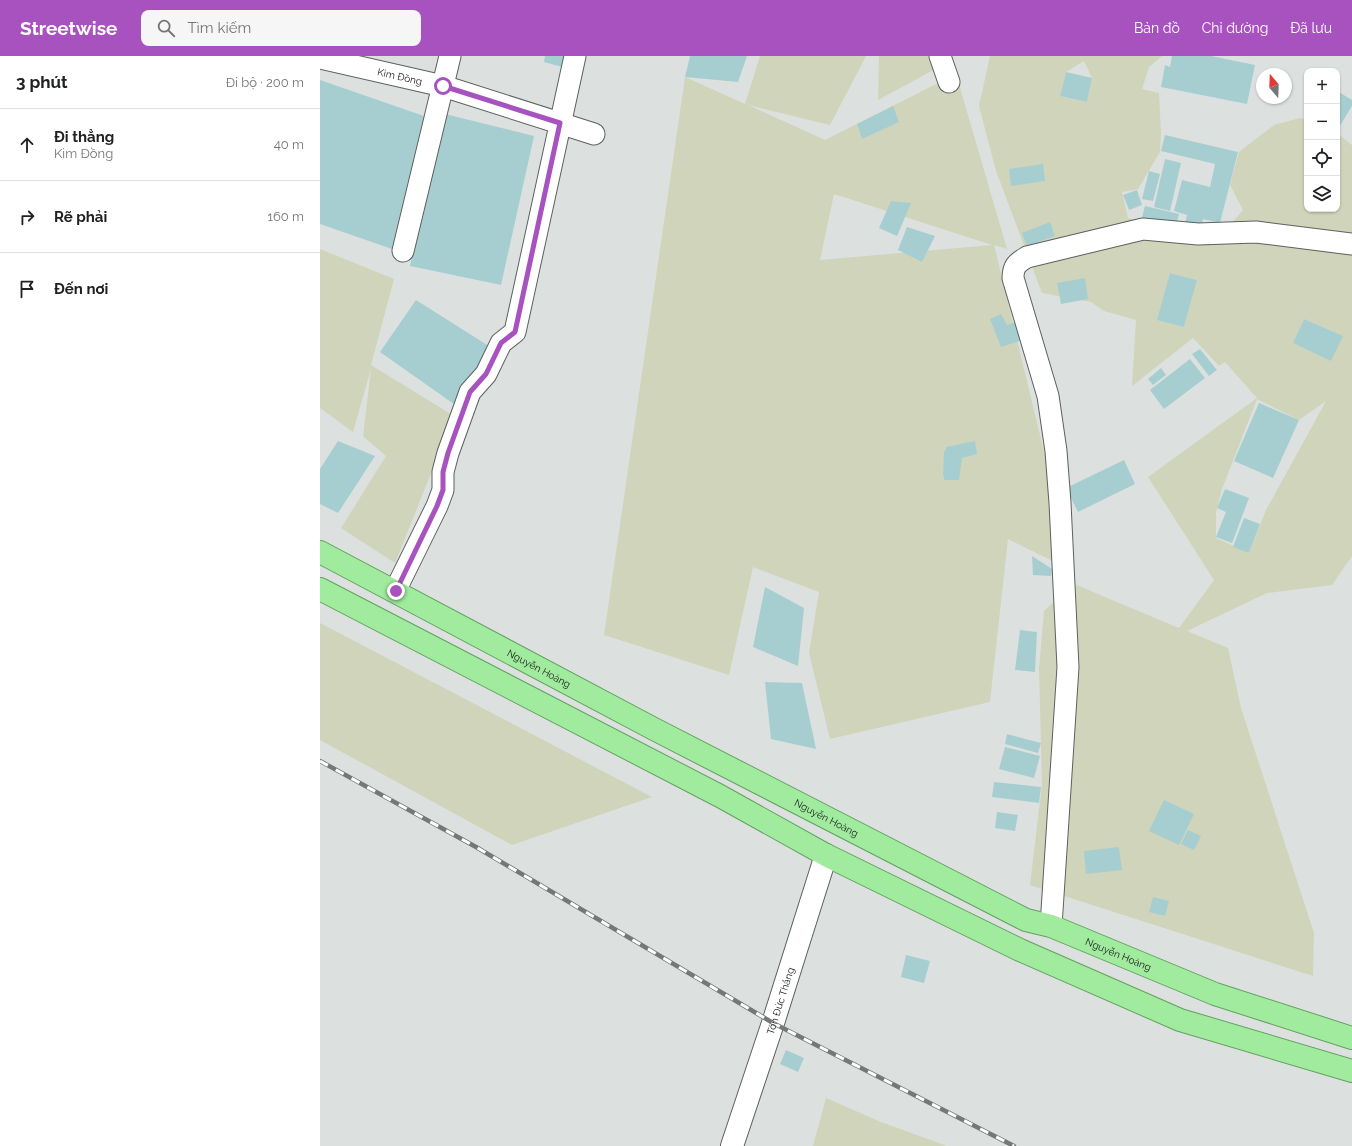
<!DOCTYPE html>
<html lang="vi">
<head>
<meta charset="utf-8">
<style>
  :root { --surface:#fff; --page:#f6f6f6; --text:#202124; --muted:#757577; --line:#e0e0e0; --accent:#a852c0 }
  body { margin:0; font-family:Raleway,sans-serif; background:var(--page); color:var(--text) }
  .controls { position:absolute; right:12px; top:12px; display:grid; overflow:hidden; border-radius:8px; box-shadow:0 1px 3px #0004 }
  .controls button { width:36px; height:36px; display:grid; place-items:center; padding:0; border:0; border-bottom:1px solid var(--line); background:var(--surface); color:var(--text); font:20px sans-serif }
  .compass { position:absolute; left:936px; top:12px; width:36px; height:36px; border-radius:50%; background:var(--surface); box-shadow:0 1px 3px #0004; rotate:341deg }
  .stop { position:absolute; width:12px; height:12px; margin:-9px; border:3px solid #a852c0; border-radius:50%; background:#fff }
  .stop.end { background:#a852c0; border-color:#fff; box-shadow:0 1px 4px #0008 }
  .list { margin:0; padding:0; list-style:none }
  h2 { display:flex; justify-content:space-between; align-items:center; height:52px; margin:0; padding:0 16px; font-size:17px }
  h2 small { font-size:13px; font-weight:400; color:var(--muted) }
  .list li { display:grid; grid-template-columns:26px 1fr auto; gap:12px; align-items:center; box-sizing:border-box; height:72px; padding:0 16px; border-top:1px solid var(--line) }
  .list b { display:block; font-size:15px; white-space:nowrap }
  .list p { margin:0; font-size:13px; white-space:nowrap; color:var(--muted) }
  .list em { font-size:13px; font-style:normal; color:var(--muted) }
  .icon { flex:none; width:22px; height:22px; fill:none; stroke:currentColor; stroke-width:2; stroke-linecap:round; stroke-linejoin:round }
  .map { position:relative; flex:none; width:1032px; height:1090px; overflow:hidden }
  header { display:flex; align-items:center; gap:24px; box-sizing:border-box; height:56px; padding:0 20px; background:var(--accent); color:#fff }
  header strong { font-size:19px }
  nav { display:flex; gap:22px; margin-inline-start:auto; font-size:14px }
  .search { width:280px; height:36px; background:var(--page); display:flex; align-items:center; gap:10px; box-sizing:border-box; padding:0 14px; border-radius:8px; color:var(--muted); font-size:15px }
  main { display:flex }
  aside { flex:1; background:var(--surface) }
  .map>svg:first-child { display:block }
  .green { fill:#d0d4ba; fill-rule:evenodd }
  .building { fill:#a6ced1 }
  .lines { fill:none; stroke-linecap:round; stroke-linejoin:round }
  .minor-casing { stroke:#5c605e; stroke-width:23 }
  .tertiary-casing { stroke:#5c605e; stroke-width:24 }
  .trunk-casing { stroke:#63a061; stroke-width:24 }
  .minor { stroke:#fff; stroke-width:21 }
  .tertiary { stroke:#fff; stroke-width:22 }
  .trunk { stroke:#a0eb9e; stroke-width:22 }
  .rail-casing { stroke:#757877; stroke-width:4.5 }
  .rail { stroke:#fff; stroke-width:3; stroke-dasharray:9; stroke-linecap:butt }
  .route { stroke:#a852c0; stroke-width:5 }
  .labels { text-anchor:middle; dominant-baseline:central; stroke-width:3; stroke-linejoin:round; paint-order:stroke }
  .street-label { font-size:10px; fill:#1c1d1d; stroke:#fff }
</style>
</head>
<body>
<header>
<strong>Streetwise</strong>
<div class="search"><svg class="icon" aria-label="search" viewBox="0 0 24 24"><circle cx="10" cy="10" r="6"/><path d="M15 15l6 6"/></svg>Tìm kiếm</div>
<nav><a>Bản đồ</a><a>Chỉ đường</a><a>Đã lưu</a></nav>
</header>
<main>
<aside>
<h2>3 phút<small>Đi bộ · 200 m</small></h2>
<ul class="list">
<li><svg class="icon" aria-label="ahead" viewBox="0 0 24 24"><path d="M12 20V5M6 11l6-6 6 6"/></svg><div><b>Đi thẳng</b><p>Kim Đồng</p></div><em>40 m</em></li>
<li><svg class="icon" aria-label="right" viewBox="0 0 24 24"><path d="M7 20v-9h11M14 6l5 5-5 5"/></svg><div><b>Rẽ phải</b></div><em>160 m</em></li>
<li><svg class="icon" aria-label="arrive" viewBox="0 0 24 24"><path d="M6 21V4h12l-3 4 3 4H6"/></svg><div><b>Đến nơi</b></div></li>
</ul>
</aside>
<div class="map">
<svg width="1032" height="1090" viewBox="0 0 1032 1090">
  <rect width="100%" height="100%" fill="#dce1df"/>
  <g class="green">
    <path d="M440,0H546L510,69L428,49L505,84L636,18L687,193L674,189L753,515L688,483L670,646L510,683L489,597L499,536L433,511L409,619L284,579L365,21L425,48ZM514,138L672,189L500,204Z"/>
    <path d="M559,0H629L632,4L558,44Z"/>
    <path d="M670,0H842L829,11L822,33L839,37L841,78L840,96L818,133L802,136L808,162L896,185L923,154L910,129L919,96L954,69L980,62L987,64V153H1017V77L1032,89V500L1012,529L947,537L867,575L908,592L921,652L994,877L993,920L710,829L722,728L719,612L724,555L754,528L859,572L894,524L828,421L937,342L905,306L899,310L873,282L812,330L816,264L784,255L771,246L722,237L676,115L659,50ZM764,5L772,22L767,46L740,40L746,16ZM850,217L877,224L864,271L838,264ZM984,263L1022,280L1011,304L973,287ZM937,343L979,364L1006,345L946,454L929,497L896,482V456L902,433Z"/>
    <path d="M0,193L74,223L51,309L134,360L75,507L21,472L66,400L43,380L51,313L33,376L0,352Z"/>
    <path d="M0,567L332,741L192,789L0,684Z"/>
    <path d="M506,1042L561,1066L627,1090H493Z"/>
  </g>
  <g class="building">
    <path d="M225,0H249L246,12L224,6Z"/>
    <path d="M370,0H427L418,26L365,21Z"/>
    <path d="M852,0H891L935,9L927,48L841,31L845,9L850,11Z"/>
    <path d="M746,16L772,22L767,46L740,40Z"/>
    <path d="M0,24L104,60L72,193L0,168Z"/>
    <path d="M1017,35L1032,44V50L1018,73Z"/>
    <path d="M573,50L579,66L542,83L537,68Z"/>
    <path d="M125,58L214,80L181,229L90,210Z"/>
    <path d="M845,79L918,96L900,167L883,163L880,176L864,172L867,159L854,155L862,124L890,131L895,108L841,95Z"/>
    <path d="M845,103L861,107L850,155L834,151Z"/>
    <path d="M723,108L725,125L691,130L689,113Z"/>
    <path d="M829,115L840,118L833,145L822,143Z"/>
    <path d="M817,134L822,149L809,154L803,139Z"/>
    <path d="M571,145L591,147L577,180L559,172Z"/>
    <path d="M825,150L859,158L855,173L821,165Z"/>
    <path d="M730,166L735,180L707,190L702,177Z"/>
    <path d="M587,171L615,180L602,206L578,194Z"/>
    <path d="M850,217L877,224L864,271L837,264Z"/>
    <path d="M765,222L768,243L741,248L737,227Z"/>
    <path d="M96,244L172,292L141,353L60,296Z"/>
    <path d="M681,258L687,269L701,264L709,282L681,291L670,263Z"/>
    <path d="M984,263L1023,280L1011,305L973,287Z"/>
    <path d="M880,293L897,314L889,320L872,298Z"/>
    <path d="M870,303L885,322L844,353L830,334Z"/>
    <path d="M841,312L846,319L833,329L828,323Z"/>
    <path d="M939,347L979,364L953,422L914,405Z"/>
    <path d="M18,385L55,400L18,457L0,448V413Z"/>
    <path d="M655,385L657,398L642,402L639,424H624V420H623L624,395L626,394V391Z"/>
    <path d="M804,404L815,428L758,456L746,432Z"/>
    <path d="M905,433L929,442L912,487L896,481L906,456L897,452Z"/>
    <path d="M924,462L940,468L929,497L913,491Z"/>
    <path d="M712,500L732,513L731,520L713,519Z"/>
    <path d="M445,531L484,552L478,610L433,591Z"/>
    <path d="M700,574L717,576L715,616L695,614Z"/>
    <path d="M445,626L482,627L496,693L451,683Z"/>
    <path d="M687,678L721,687L718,697L685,688Z"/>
    <path d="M685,691L720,700L714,722L679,713Z"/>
    <path d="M674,726L721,731L719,747L672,741Z"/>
    <path d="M844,744L874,758L859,789L829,775Z"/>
    <path d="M677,756L698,759L695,775L675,772Z"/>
    <path d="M868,774L881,780L874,794L861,788Z"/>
    <path d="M799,791L802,814L766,818L764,795Z"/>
    <path d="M833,841L849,845L845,860L829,856Z"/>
    <path d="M586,899L610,905L604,927L581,921Z"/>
    <path d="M466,994L484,1002L478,1016L460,1008Z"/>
  </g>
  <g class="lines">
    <defs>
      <g id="minor">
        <path d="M620,0L629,26"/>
        <path id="s1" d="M0,2L123,30L274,78"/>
        <path d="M83,195L130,0"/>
        <path d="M75,535L117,450L123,434V416L128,397L150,336L166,318L181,287L195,276L255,0"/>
        <path d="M731,870L748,611L740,447L736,395L728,340L693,222C693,210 697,207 707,201L823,173L878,178L936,176L1032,188"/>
      </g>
      <g id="tertiary">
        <path id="s2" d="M412,1090L453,967L506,799"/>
      </g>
      <g id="trunk">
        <path id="s3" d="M0,496L334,673L706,864L731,870L895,938L1032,982"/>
        <path d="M0,533L400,740L506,799L700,894L860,964L1032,1015"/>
      </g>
    </defs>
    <use href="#minor" class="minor-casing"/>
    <use href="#tertiary" class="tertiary-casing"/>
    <use href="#trunk" class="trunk-casing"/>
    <use href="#minor" class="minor"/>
    <use href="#tertiary" class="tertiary"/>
    <use href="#trunk" class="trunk"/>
    <defs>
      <path id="rail" d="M0,705L156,791L453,967L694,1090"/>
    </defs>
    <use href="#rail" class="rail-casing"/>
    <use href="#rail" class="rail"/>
  </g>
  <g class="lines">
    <path class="route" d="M76,535L117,450L123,434V416L128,397L150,336L166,318L181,287L195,276L240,67L123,30"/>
  </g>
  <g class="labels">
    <g class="street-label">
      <text stroke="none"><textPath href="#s1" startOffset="82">Kim Đồng</textPath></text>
      <text stroke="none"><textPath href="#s3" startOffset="248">Nguyễn Hoàng</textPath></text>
      <text stroke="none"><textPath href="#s3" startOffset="572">Nguyễn Hoàng</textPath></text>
      <text stroke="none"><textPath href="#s3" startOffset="895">Nguyễn Hoàng</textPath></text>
      <text stroke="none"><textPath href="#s2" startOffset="153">Tôn Đức Thắng</textPath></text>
    </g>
  </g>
</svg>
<div class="controls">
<button>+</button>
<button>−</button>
<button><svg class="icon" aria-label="locate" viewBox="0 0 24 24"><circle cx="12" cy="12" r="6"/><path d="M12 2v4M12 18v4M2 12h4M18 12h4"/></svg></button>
<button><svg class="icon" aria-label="layers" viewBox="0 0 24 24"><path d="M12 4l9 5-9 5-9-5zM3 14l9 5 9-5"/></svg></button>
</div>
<svg class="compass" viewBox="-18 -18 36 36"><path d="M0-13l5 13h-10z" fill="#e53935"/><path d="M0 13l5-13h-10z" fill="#757577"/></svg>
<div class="stop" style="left:123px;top:30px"></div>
<div class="stop end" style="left:76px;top:535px"></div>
</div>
</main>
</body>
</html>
